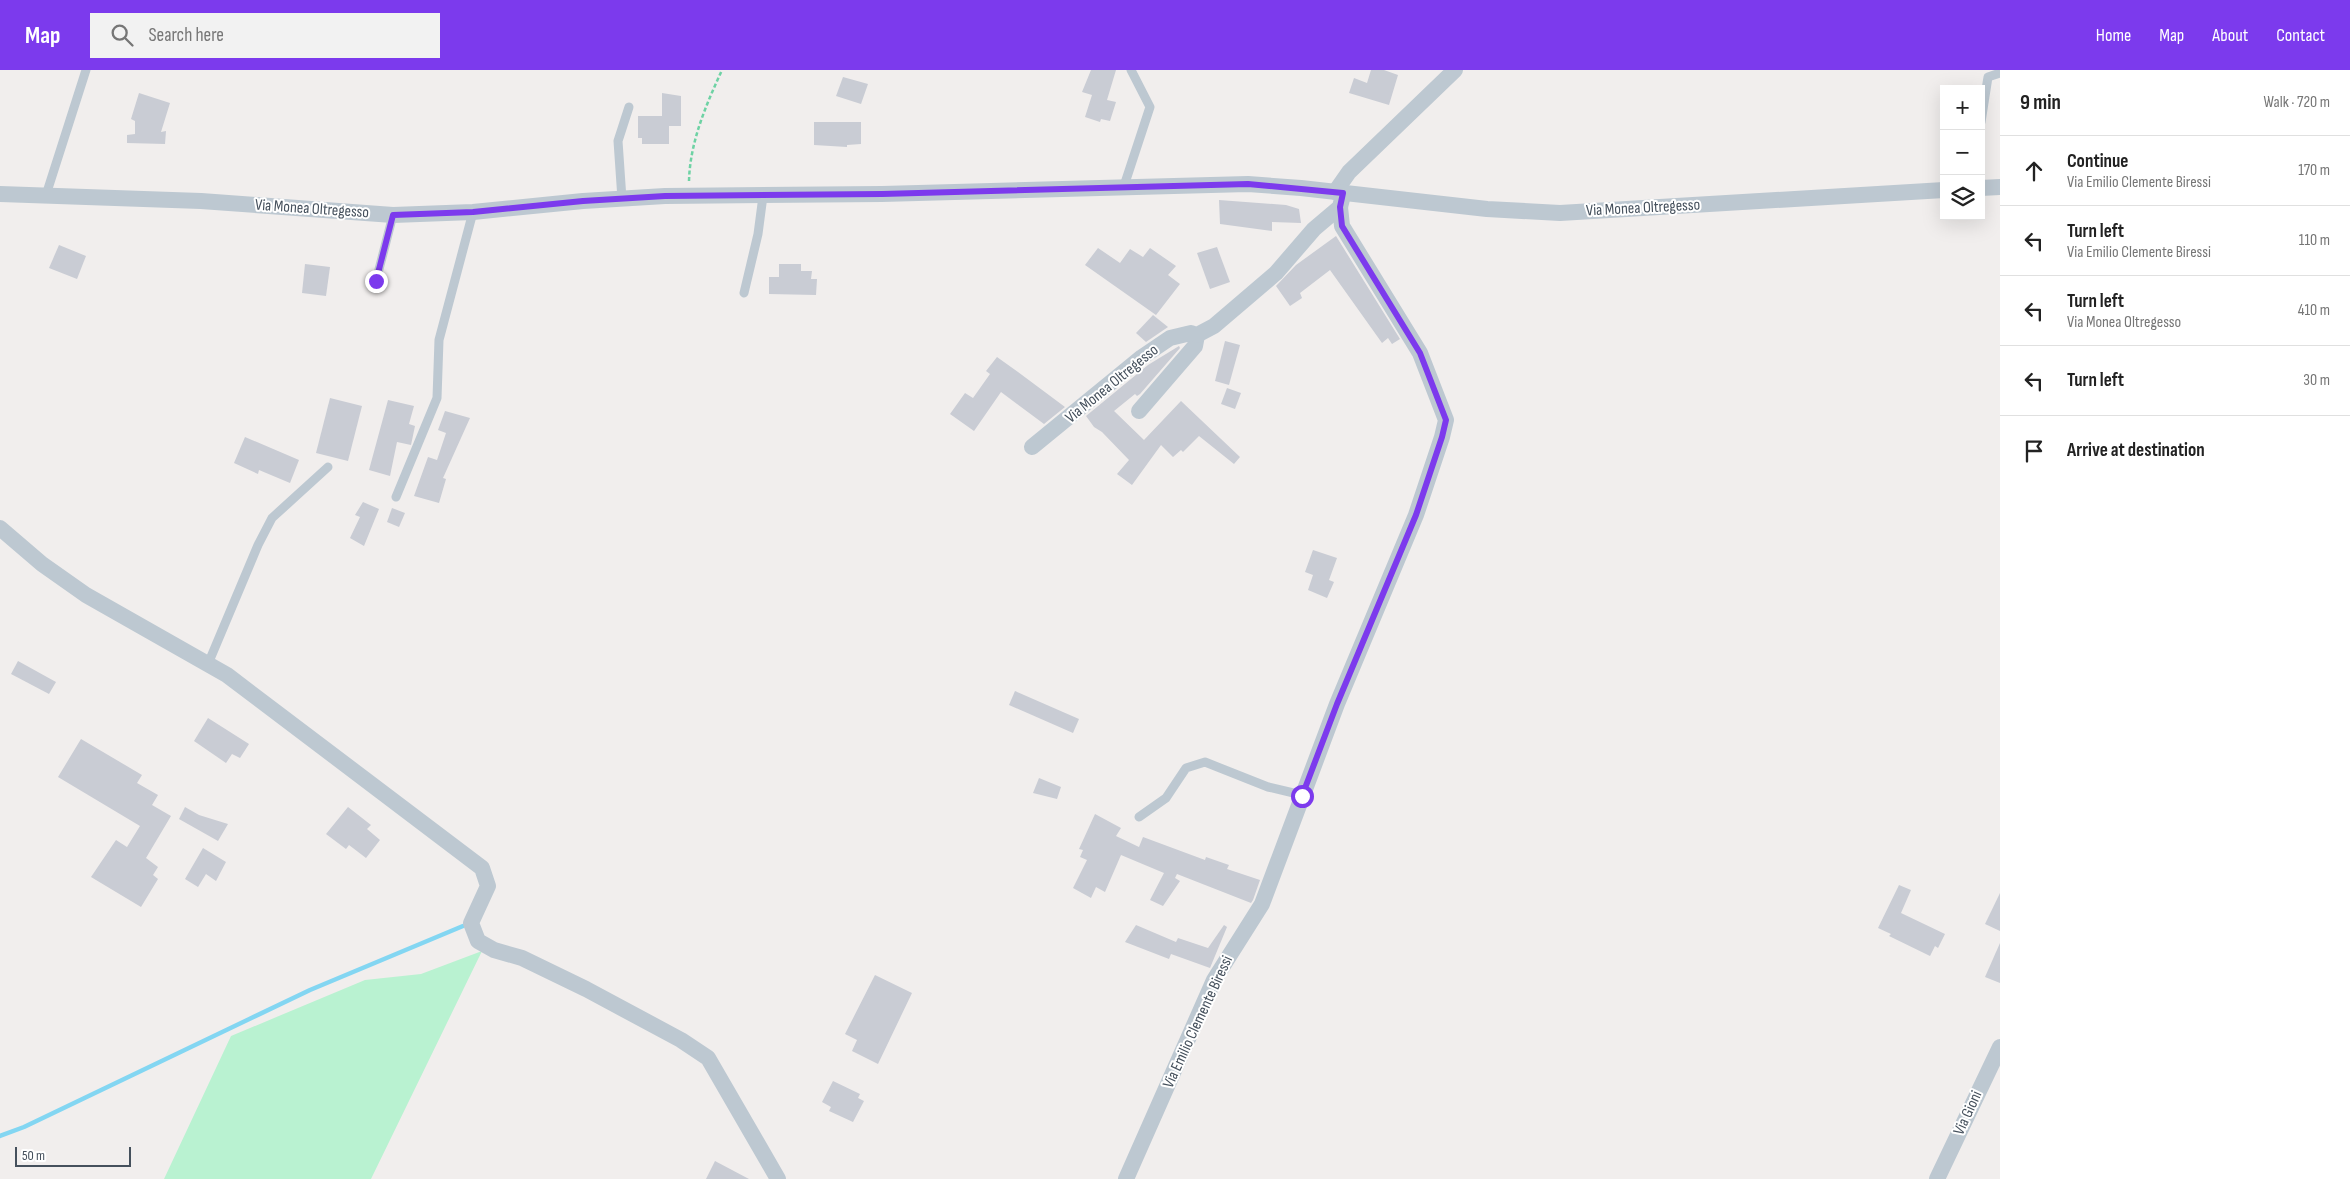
<!DOCTYPE html>
<html lang="en">
<head>
<meta charset="utf-8">
<style>
  :root { --surface:#fff; --page:#f2f2f2; --text:#222; --muted:#767676; --line:#e0e0e0; --accent:#7c3aed }
  body { margin:0; font-family:"Sofia Sans Condensed",sans-serif; background:var(--page); color:var(--text) }
  .controls { position:absolute; right:15px; top:15px; display:grid; overflow:hidden; border-radius:0px; box-shadow:0 5px 20px #0002 }
  .controls button { width:45px; height:45px; display:grid; place-items:center; padding:0; border:0; border-bottom:1px solid var(--line); background:var(--surface); color:var(--text); font:25px sans-serif }
  .scale { position:absolute; left:15px; bottom:12px; width:116px; box-sizing:border-box; padding-left:5px; border:2px solid #45505c; border-top:0; font-size:14px; line-height:18px; white-space:nowrap; color:#45505c; -webkit-text-stroke:4px #fff; paint-order:stroke }
  .stop { position:absolute; width:15px; height:15px; margin:-11px; border:4px solid #7c3aed; border-radius:50%; background:#fff }
  .stop.end { background:#7c3aed; border-color:#fff; box-shadow:0 1px 5px #0008 }
  .list { margin:0; padding:0; list-style:none }
  h2 { display:flex; justify-content:space-between; align-items:center; height:65px; margin:0; padding:0 20px; font-size:21px }
  h2 small { font-size:16px; font-weight:400; color:var(--muted) }
  .list li { display:grid; grid-template-columns:32px 1fr auto; gap:15px; align-items:center; box-sizing:border-box; height:70px; padding:0 20px; border-top:1px solid var(--line) }
  .list b { display:block; font-size:19px; white-space:nowrap }
  .list p { margin:0; font-size:16px; white-space:nowrap; color:var(--muted) }
  .list em { font-size:16px; font-style:normal; color:var(--muted) }
  .icon { flex:none; width:28px; height:28px; fill:none; stroke:currentColor; stroke-width:2; stroke-linecap:round; stroke-linejoin:round }
  .map { position:relative; flex:none; width:2000px; height:1109px; overflow:hidden }
  header { display:flex; align-items:center; gap:30px; box-sizing:border-box; height:70px; padding:0 25px; background:var(--accent); color:#fff }
  header strong { font-size:24px }
  nav { display:flex; gap:28px; margin-inline-start:auto; font-size:18px }
  .search { width:350px; height:45px; background:var(--page); display:flex; align-items:center; gap:12px; box-sizing:border-box; padding:0 18px; border-radius:0px; color:var(--muted); font-size:19px }
  main { display:flex }
  aside { flex:1; background:var(--surface) }
  .map>svg:first-child { display:block }
  .green { fill:#b9f2d1 }
  .lines { fill:none; stroke-linecap:round; stroke-linejoin:round }
  .stream { stroke:#83d6f2; stroke-width:4.5 }
  .building { fill:#c9ccd4 }
  .path { stroke:#6ed2a4; stroke-width:2.5; stroke-dasharray:4 2.5; stroke-linecap:butt }
  .service { stroke:#bdc8d1; stroke-width:9 }
  .minor { stroke:#bdc8d1; stroke-width:16 }
  .route { stroke:#7c3aed; stroke-width:6 }
  .labels { text-anchor:middle; dominant-baseline:central; stroke-width:4; stroke-linejoin:round; paint-order:stroke }
  .street-label { font-size:16px; fill:#45505c; stroke:#fff }
</style>
</head>
<body>
<header>
<strong>Map</strong>
<div class="search"><svg class="icon" aria-label="search" viewBox="0 0 24 24"><circle cx="10" cy="10" r="6"/><path d="M15 15l6 6"/></svg>Search here</div>
<nav><a>Home</a><a>Map</a><a>About</a><a>Contact</a></nav>
</header>
<main>
<div class="map">
<svg width="2000" height="1109" viewBox="0 0 2000 1109">
  <rect width="100%" height="100%" fill="#f1eeed"/>
  <path class="green" d="M482,881L371,1109H164L231,966L365,910L421,904Z"/>
  <g class="lines">
    <path class="stream" d="M0,1066L24,1057L310,920L463,856"/>
  </g>
  <g class="building">
    <path d="M1091,0H1116L1107,30L1116,32L1110,51L1101,49L1100,52L1085,47L1092,25L1082,22Z"/>
    <path d="M1371,0H1384L1398,5L1389,35L1349,23L1354,8L1367,13Z"/>
    <path d="M843,7L868,14L861,34L836,26Z"/>
    <path d="M139,23L170,33L161,62L166,61L165,74L127,73V65L135,64V51L131,49Z"/>
    <path d="M662,23L681,26V56H669V74H642V68H638V46H662Z"/>
    <path d="M814,52H861V74L847,75V77L814,75Z"/>
    <path d="M1219,130L1286,135L1299,139L1301,153L1272,152V161L1220,154Z"/>
    <path d="M1336,166L1400,269L1392,274L1388,268L1382,273L1330,200L1300,223L1302,228L1290,236L1276,216L1296,195Z"/>
    <path d="M59,175L86,186L77,209L49,198Z"/>
    <path d="M1217,177L1230,212L1210,219L1197,183Z"/>
    <path d="M1098,178L1120,193L1130,179L1143,187L1150,178L1176,196L1168,205L1180,214L1156,245L1085,195Z"/>
    <path d="M305,194L330,197L326,226L302,223Z"/>
    <path d="M779,194H801V201H812L811,209H817L816,225L769,224V207H779Z"/>
    <path d="M1153,245L1168,257L1146,272L1136,263Z"/>
    <path d="M1225,271L1240,275L1229,315L1215,311Z"/>
    <path d="M1179,276L1180,278L1140,324L1137,326L1135,324L1114,341L1144,370L1181,331L1240,387L1234,394L1199,366L1183,382L1181,380L1173,387L1161,375L1132,415L1117,404L1129,390L1102,362L1094,357L1086,346L1148,295Z"/>
    <path d="M997,287L1018,302L1065,337L1044,354L1001,322L974,361L950,344L965,323L973,328L990,304L986,301Z"/>
    <path d="M1227,318L1241,323L1235,339L1221,334Z"/>
    <path d="M330,328L362,336L348,391L316,383Z"/>
    <path d="M388,330L414,336L409,354L415,356L411,375L397,372L390,406L369,400Z"/>
    <path d="M445,341L470,348L443,408L446,409L439,433L414,426L428,387L437,390L446,363L438,360Z"/>
    <path d="M245,367L299,390L290,413L259,400L258,404L234,393Z"/>
    <path d="M363,432L379,439L364,476L350,468L360,447L355,445Z"/>
    <path d="M392,438L405,443L399,457L387,452Z"/>
    <path d="M1313,480L1337,488L1329,510L1334,512L1327,528L1308,520L1313,505L1305,502Z"/>
    <path d="M18,591L56,612L49,624L11,604Z"/>
    <path d="M1015,621L1079,649L1073,663L1009,635Z"/>
    <path d="M208,648L249,674L240,688L232,684L226,693L194,671Z"/>
    <path d="M81,669L142,705L137,713L158,725L152,735L171,746L146,788L158,797L153,805L158,809L141,837L91,807L116,770L127,777L140,756L58,707Z"/>
    <path d="M1039,708L1061,717L1057,729L1033,723Z"/>
    <path d="M185,737L199,745L228,754L218,771L179,749Z"/>
    <path d="M348,737L371,755L367,759L380,770L366,788L349,775L346,779L326,764Z"/>
    <path d="M1095,744L1121,758L1116,766L1139,777L1143,767L1205,790L1206,787L1229,795L1227,799L1260,810L1253,830L1251,833L1177,804L1175,808L1180,811L1163,836L1150,830L1164,803L1121,785L1105,822L1096,817L1091,828L1073,818L1087,790L1080,787L1083,780L1079,779Z"/>
    <path d="M203,778L226,792L216,811L206,804L198,817L185,809Z"/>
    <path d="M1899,815L1911,820L1901,843L1945,864L1938,878L1935,876L1930,886L1889,866L1891,864L1878,858Z"/>
    <path d="M2000,823V861L1985,854Z"/>
    <path d="M1136,855L1176,872L1178,868L1208,878L1224,855L1227,857L1210,898L1171,884L1169,889L1125,872Z"/>
    <path d="M2000,873V913L1985,907Z"/>
    <path d="M875,905L912,923L878,994L852,981L857,970L845,964Z"/>
    <path d="M833,1011L860,1024L858,1028L864,1031L853,1052L829,1041L831,1037L822,1032Z"/>
    <path d="M715,1091L749,1109H706Z"/>
  </g>
  <g class="lines">
    <path class="path" d="M689,111C690,72 706,35 722,0"/>
    <g class="service">
      <path d="M1981,52L1988,7L2000,3"/>
      <path d="M1124,116L1150,37L1131,0"/>
      <path d="M46,125L86,0"/>
      <path d="M622,129L618,71L629,37"/>
      <path d="M376,211L393,145"/>
      <path d="M744,223L758,164L763,126"/>
      <path d="M396,427L437,328L439,270L473,142"/>
      <path d="M208,594L258,475L272,448L328,397"/>
      <path d="M1139,747L1166,728L1186,698L1205,692L1268,717L1302,725"/>
    </g>
    <g class="minor">
      <path d="M1981,118L2000,117"/>
      <path d="M1335,122L1349,102L1455,0"/>
      <path d="M0,124L201,131L393,145L473,142L583,131L665,126L882,124L1248,114L1301,118L1487,139L1560,143L1944,120"/>
      <path d="M1139,341L1195,276L1197,265"/>
      <path d="M1032,377L1142,287L1170,268L1191,263L1197,265L1214,256L1276,203L1314,159L1340,137L1342,129"/>
      <path d="M0,458L42,494L86,525L227,605L482,798L488,816L471,853L478,871L494,880L522,888L586,919L681,970L708,988L778,1109"/>
      <path d="M1126,1109L1214,910L1262,834L1337,634L1416,445L1442,367L1446,350L1420,283L1342,156L1340,137"/>
      <path d="M1937,1109L2000,977"/>
    </g>
  </g>
  <g class="lines">
    <path class="route" d="M376,211L393,145L473,142L583,131L665,126L882,124L1248,114L1343,123L1340,137L1342,156L1420,283L1446,350L1442,367L1416,445L1337,634L1302,726"/>
  </g>
  <g class="labels">
    <g class="street-label">
      <text transform="translate(1643 138) rotate(-3)">Via Monea Oltregesso</text>
      <text transform="translate(312 139) rotate(4)">Via Monea Oltregesso</text>
      <text transform="translate(1112 314) rotate(-39)">Via Monea Oltregesso</text>
      <text transform="translate(1198 952) rotate(-65)">Via Emilio Clemente Biressi</text>
      <text transform="translate(1968 1043) rotate(-65)">Via Gioni</text>
    </g>
  </g>
</svg>
<div class="controls">
<button>+</button>
<button>−</button>
<button><svg class="icon" aria-label="layers" viewBox="0 0 24 24"><path d="M12 4l9 5-9 5-9-5zM3 14l9 5 9-5"/></svg></button>
</div>
<div class="scale">50 m</div>
<div class="stop" style="left:1302px;top:726px"></div>
<div class="stop end" style="left:376px;top:211px"></div>
</div>
<aside>
<h2>9 min<small>Walk · 720 m</small></h2>
<ul class="list">
<li><svg class="icon" aria-label="ahead" viewBox="0 0 24 24"><path d="M12 20V5M6 11l6-6 6 6"/></svg><div><b>Continue</b><p>Via Emilio Clemente Biressi</p></div><em>170 m</em></li>
<li><svg class="icon" aria-label="left" viewBox="0 0 24 24"><path d="M17 20v-9H6M10 6l-5 5 5 5"/></svg><div><b>Turn left</b><p>Via Emilio Clemente Biressi</p></div><em>110 m</em></li>
<li><svg class="icon" aria-label="left" viewBox="0 0 24 24"><path d="M17 20v-9H6M10 6l-5 5 5 5"/></svg><div><b>Turn left</b><p>Via Monea Oltregesso</p></div><em>410 m</em></li>
<li><svg class="icon" aria-label="left" viewBox="0 0 24 24"><path d="M17 20v-9H6M10 6l-5 5 5 5"/></svg><div><b>Turn left</b></div><em>30 m</em></li>
<li><svg class="icon" aria-label="arrive" viewBox="0 0 24 24"><path d="M6 21V4h12l-3 4 3 4H6"/></svg><div><b>Arrive at destination</b></div></li>
</ul>
</aside>
</main>
</body>
</html>
